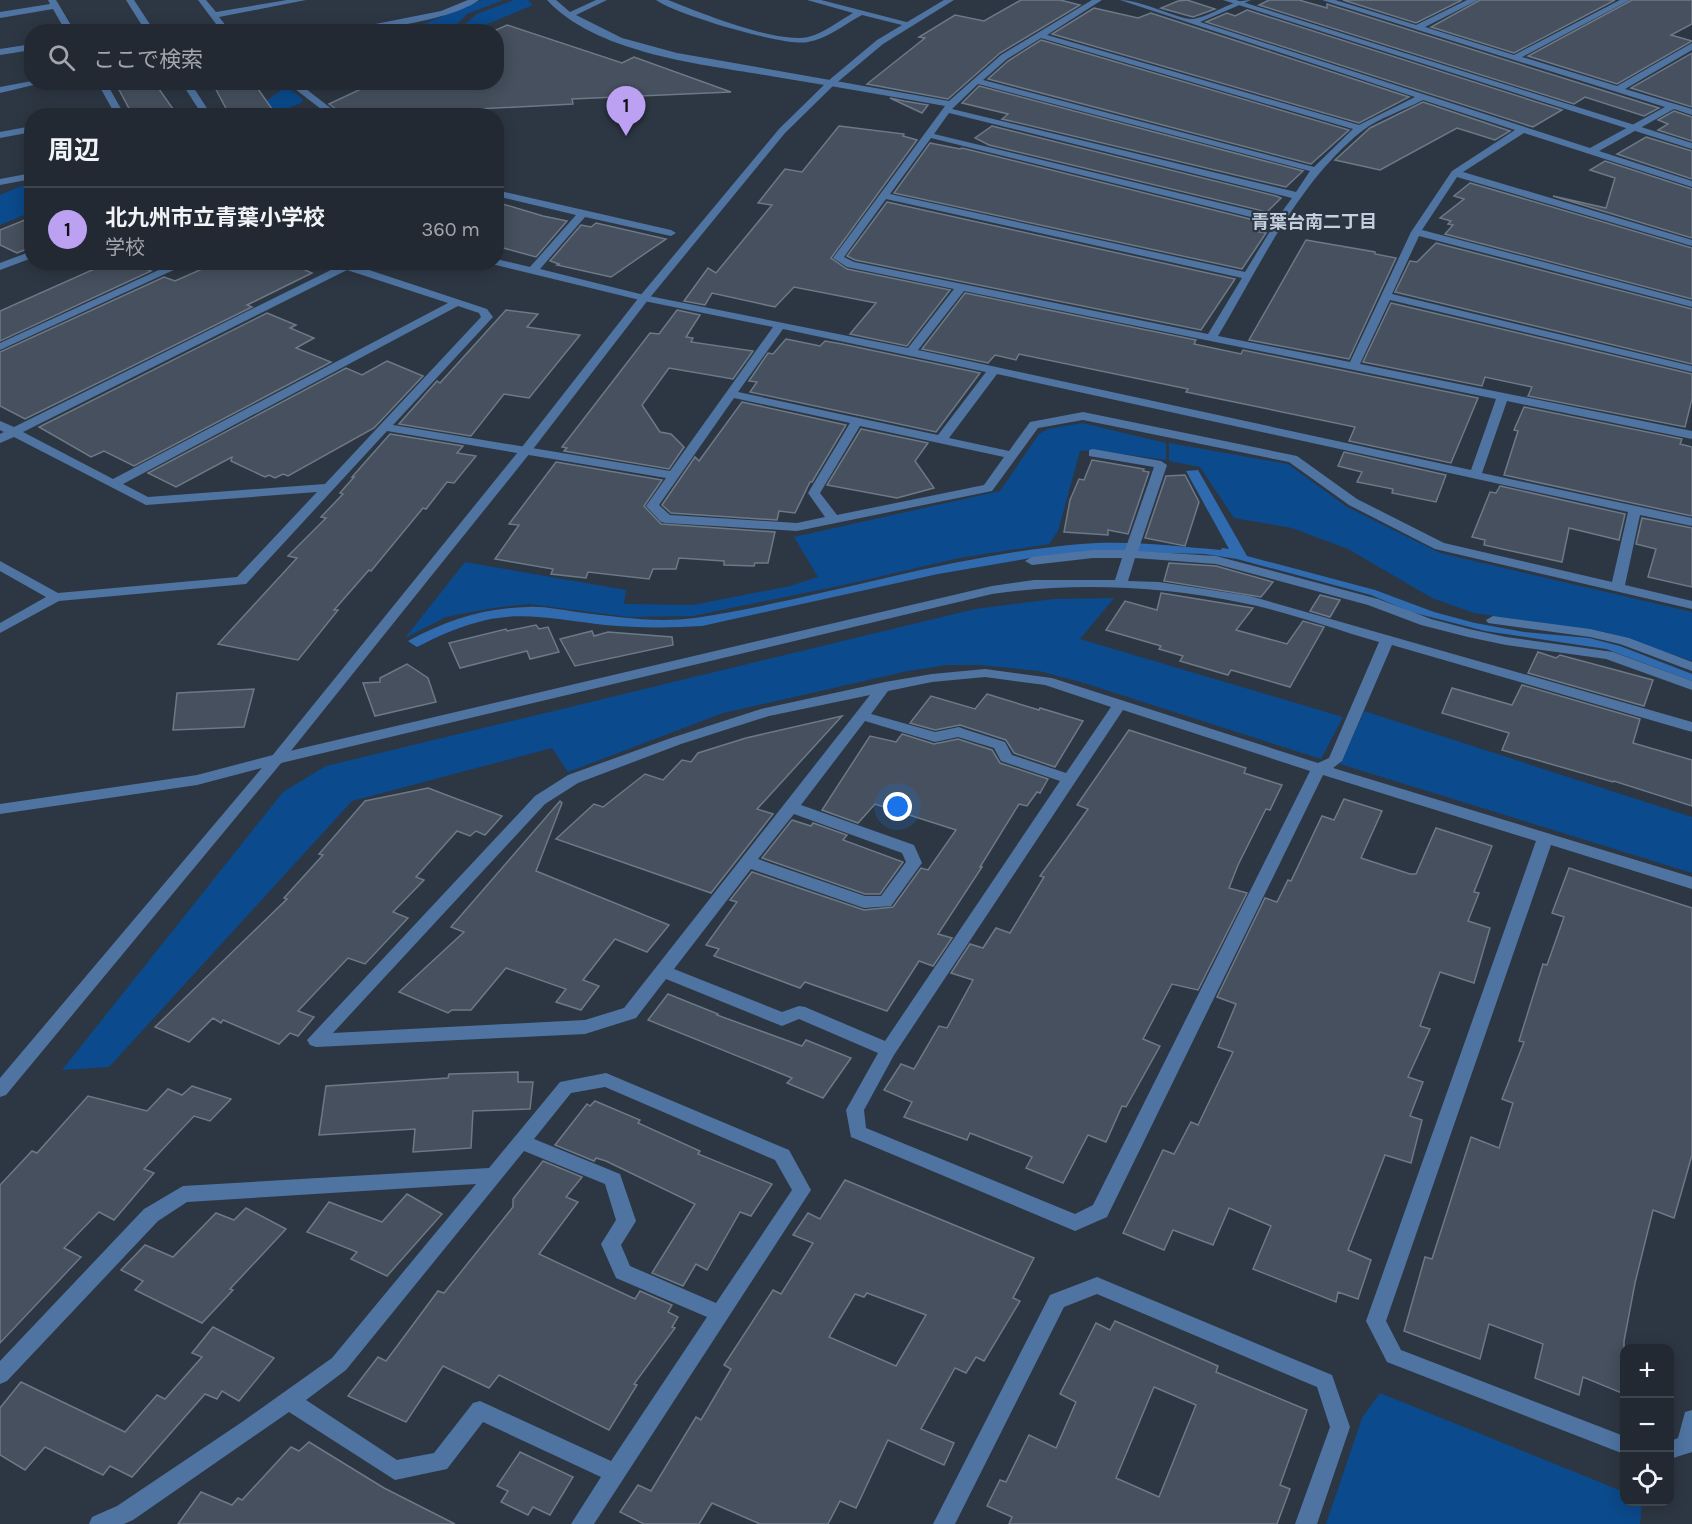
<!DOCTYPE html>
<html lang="ja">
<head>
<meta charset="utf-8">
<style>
  :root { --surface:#222932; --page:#2e353e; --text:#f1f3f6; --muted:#a2a6ac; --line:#3f454d; --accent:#bca0f2 }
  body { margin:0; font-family:Karla,"Noto Sans JP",sans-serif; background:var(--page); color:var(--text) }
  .controls { position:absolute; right:18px; bottom:18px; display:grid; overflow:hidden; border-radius:12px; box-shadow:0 3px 15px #0003 }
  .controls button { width:54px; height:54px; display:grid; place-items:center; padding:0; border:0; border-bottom:2px solid var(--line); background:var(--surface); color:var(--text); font:30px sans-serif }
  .you { position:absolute; left:898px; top:807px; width:21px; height:21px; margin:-15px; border:4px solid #fff; border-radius:50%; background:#1a73e8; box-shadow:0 0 0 9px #1a73e833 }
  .badge { display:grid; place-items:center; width:39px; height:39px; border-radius:50%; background:var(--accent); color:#111; font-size:20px; font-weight:700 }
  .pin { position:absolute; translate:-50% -50px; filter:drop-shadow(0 2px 3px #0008) }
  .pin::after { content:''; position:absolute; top:32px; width:21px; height:18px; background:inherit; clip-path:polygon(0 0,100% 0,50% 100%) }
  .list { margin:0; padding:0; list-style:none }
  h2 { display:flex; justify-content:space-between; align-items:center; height:78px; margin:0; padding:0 24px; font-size:26px }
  h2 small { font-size:20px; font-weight:400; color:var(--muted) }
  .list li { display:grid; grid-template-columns:39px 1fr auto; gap:18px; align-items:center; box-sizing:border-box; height:84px; padding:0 24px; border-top:2px solid var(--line) }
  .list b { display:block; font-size:22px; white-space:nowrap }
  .list p { margin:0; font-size:20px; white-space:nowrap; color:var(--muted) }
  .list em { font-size:20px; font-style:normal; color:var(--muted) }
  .icon { flex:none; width:33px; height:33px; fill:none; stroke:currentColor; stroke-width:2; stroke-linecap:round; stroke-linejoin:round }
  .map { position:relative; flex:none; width:1692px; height:1524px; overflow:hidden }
  .search { position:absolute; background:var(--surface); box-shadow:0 3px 15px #0003; left:24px; top:24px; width:480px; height:66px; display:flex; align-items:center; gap:15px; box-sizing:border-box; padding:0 21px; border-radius:24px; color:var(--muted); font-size:22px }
  .panel { position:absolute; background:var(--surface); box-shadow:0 3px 15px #0003; left:24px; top:108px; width:480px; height:162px; border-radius:24px }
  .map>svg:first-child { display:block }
  .green { fill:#0b4a8c }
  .water { fill:#306bb0 }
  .building { fill:#46505e; stroke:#6d7987; stroke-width:1.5; fill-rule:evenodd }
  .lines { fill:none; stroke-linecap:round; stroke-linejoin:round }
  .minor { fill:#4f74a2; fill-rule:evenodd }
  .tertiary { fill:#4f74a2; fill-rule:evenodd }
  .labels { text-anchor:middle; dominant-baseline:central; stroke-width:4.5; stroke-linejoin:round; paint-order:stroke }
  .far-neighbourhood-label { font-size:18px; font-weight:bold; fill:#c3cfde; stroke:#2d3743 }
</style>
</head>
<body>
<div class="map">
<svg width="1692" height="1524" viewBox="0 0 1692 1524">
  <rect width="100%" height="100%" fill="#2d3743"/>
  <g class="green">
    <path d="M482,0H503L467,14L455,26L428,31L404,32Z"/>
    <path d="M514,0H528L533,5L471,31H457L477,14Z"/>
    <path d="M283,89H289L303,99L301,103L270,115L266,101Z"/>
    <path d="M31,182V212L0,225V195Z"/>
    <path d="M1082,423L1166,443V460L1094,450L1080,451L1058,531L1049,544L959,558L848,584L693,616L629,617L529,604L493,608L446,617L405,638L465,562L626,590L624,604L693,605L790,586L818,577L794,537L1000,491L1039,434L1048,429Z"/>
    <path d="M1169,443L1288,464L1347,507L1440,553L1692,612V661L1605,632L1474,613L1432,598L1348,549L1292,528L1234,518L1200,467L1169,461Z"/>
    <path d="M1114,598L1080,639L1343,717L1321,759L1084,683L1039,671L980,665H947L908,671L723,713L568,772L552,748L352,801L109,1067L62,1070L283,792L326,766L975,609L1054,599Z"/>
    <path d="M1364,711L1692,817V873L1340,764Z"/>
    <path d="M1380,1393L1624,1492V1502H1642L1640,1524H1326L1362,1418Z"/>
  </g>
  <path class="water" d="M1198,470L1247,556L1375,590L1434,612L1475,623L1524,632L1589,638L1620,646L1692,674V681L1606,649L1485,631L1411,612L1371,595L1237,559L1205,554L1093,551L1037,557L938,574L702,626C669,628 637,628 605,625C565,621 525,611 486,620C461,626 440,635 417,647L408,641C447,620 483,608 528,607C544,606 561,610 577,612C616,617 656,623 695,618C825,598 950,555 1081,544C1127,540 1176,546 1221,550L1222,548L1229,549L1186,471Z"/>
  <g class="building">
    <path d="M1021,0H1060L1080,5L1000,53L948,99L867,84L925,38L919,37L955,15L984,21Z"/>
    <path d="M1187,0L1215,9L1193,17L1161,8L1178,1Z"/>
    <path d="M1269,0H1299L1327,8V4L1659,108L1644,116L1585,97L1574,104L1259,5Z"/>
    <path d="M1343,0H1462L1416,23Z"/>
    <path d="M1480,0H1615L1514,53L1431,27Z"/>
    <path d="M1632,0H1692V24L1671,35L1692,41L1617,84L1528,56Z"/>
    <path d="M1094,8L1138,18L1151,13L1409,97L1359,123L1052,34Z"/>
    <path d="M1247,10L1562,110L1533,127L1206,22L1227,13L1235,16Z"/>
    <path d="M507,25L622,63L634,57L731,92L572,99L573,104L345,116L329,104L376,82H496V30Z"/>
    <path d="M1041,40L1349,130L1311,164L988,79L1008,61Z"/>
    <path d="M1692,53V107L1631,88Z"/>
    <path d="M115,82H154L178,116H133Z"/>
    <path d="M212,82H253L277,116H230Z"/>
    <path d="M979,86L1303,171L1286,187L1002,119L1008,114L962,103Z"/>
    <path d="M890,98L904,101L928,105L922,113Z"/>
    <path d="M1423,102L1510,131L1495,140L1457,128L1380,170L1335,160L1370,128Z"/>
    <path d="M1674,111L1692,117V141L1658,130L1668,124L1658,120Z"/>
    <path d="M839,126L904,134L903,136L917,140L831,258L847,269L950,290L907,346L850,334L876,303L794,287L775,307L712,293L705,305L684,301L708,268L716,273L772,205L758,203L785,169L802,172Z"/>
    <path d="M992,126L1276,196L1281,198L1267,212L989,145L975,138Z"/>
    <path d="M1646,137L1692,151V179L1617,154Z"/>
    <path d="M930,143L960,149L962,148L1258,221L1254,226L1262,228L1259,232L1266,233L1242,269L894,193Z"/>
    <path d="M1605,161L1692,189V238L1553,196L1606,208L1615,178L1590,170Z"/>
    <path d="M1470,183L1692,248V299L1445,234L1453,225L1448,224L1451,221L1440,218L1464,199L1454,196Z"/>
    <path d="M496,202L543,216L567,221L536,257L496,246Z"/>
    <path d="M887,202L1235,279L1201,330L855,260L847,256Z"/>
    <path d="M32,217V247L17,253L0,245V230Z"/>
    <path d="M596,223L666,239L611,277L557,265L559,264L550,261L581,225L591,227Z"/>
    <path d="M1306,240L1375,252V254L1396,258L1349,359L1249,340Z"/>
    <path d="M1436,243L1692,309V364L1395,292L1410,261L1417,262Z"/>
    <path d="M110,262H132L151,271L0,341V311Z"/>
    <path d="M218,262H235L243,266L251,262H287L312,273L247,305L252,307L25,419L0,406V352L164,277L175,281Z"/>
    <path d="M965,293L1196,340L1194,344L1241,354L1243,350L1478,398L1451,463L1349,441L1355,427L1215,398L1186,392L1188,389L1019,354L1016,360L995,355L988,363L922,349Z"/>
    <path d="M1391,303L1692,374V399L1685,427L1528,396L1532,387L1485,377L1482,386L1363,362Z"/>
    <path d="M506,310L538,314L527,327L580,335L529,398L504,394L471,436L399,424L437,381L440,383Z"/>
    <path d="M677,310L700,315L686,337L693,338L691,342L753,351L733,379L669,368L642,405L660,432L671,434L684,447L669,469L564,451L567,448L562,447L650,333L659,334Z"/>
    <path d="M267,313L296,325L290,328L314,338L296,348L331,362L134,466L104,451L91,457L39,427Z"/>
    <path d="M786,339L820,346L825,341L842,344L980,373L936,432L750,392L757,382L749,381L768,353L773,354Z"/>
    <path d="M387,361L423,376L374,428L288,476L283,474L275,478L269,475L265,477L231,461L232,457L176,487L148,473L346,368L362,375Z"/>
    <path d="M742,402L846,425L812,482H810L795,513L779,511L777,520L671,513L662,505L695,457L699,461Z"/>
    <path d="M1524,407L1682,439L1680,444L1692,447V516L1504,475L1518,431L1514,430Z"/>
    <path d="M861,429L928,443L915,461L934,488L897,498L827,485Z"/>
    <path d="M390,434L463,446L457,453L476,456L454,483L447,482L426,509L423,508L371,571L369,570L334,610H338L298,660L218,644L297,558L288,556L326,518L321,517L343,494L340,493L354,477H352Z"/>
    <path d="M1344,452L1446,475L1436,502L1392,493L1393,489L1357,482L1362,472L1338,466Z"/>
    <path d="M1092,460L1144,469L1143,471L1149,472L1128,534L1108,530V535L1064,532L1070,500L1079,479L1084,480Z"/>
    <path d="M556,462L662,480L644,506L661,524L775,532L768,563H755L754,566L724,565V561L679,558L676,569H653L649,579L588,572L586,578L551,574L553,569L495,559L519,525L509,524Z"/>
    <path d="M1185,475L1199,502L1185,546L1145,538L1166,476Z"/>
    <path d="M1500,486L1625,514L1619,540L1569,528L1562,562L1484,545L1485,540L1472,537L1490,492L1496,493Z"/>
    <path d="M1642,518L1692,528V587L1648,577L1656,549L1636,544Z"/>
    <path d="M1169,563L1216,566L1273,582L1261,597L1164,581Z"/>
    <path d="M1161,593L1253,608L1236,630L1287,644L1303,621L1324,627L1290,687L1231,670L1228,675L1180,661L1183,656L1159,649L1161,646L1106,630L1125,601L1157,610Z"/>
    <path d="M1320,595L1340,600L1330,617L1310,611Z"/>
    <path d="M536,625L539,629L548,627L559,652L530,659L527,651L460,668L449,643L506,629L507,631Z"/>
    <path d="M592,631L594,636L608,632L672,637L673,645L575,666L560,639Z"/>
    <path d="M1538,652L1556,658L1560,655L1653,680L1644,706L1528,673Z"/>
    <path d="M407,664L428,678L436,702L375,716L363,683L380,682V678Z"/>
    <path d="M1522,685L1640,719L1633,743L1692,760V806L1614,781L1613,782L1502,750L1509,733L1442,713L1452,688L1512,705Z"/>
    <path d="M254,689L244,727L173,730L177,693Z"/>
    <path d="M987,694L1039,710L1040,708L1083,721L1055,767L1014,753L1006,740L960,725L935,730L910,723L931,696L975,709Z"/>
    <path d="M842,716L757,809L773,814L711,893L556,839L594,804L603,807L645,774L663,780L682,760L691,762L698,753L746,738Z"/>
    <path d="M1129,730L1246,768L1244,773L1282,785L1270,810L1266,809L1238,865L1229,888L1247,893L1198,990L1172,984L1143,1039L1160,1046L1126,1107L1122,1106L1106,1142L1088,1135L1063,1183L1026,1168L1032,1157L970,1133L967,1140L904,1117L912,1102L884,1090L901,1064L914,1069L939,1026L947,1028L973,980L951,973L970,944L983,948L996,928L1010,933L1044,877L1040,876L1088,809L1077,805Z"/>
    <path d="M902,734L934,744L958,739L992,750L1000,763L1048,779L1040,793L1037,792L1027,806L1019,804L980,867H982L938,934L952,938L933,966L919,961L887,1011L805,982L800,988L714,956L719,949L706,945L737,902L730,900L752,872L864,910L893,907L921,868L928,870L956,830L875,804L858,823L822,810L870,736L896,742Z"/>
    <path d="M428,788L502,816L485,835L476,831L470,836L457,831L416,877L424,880L393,912L408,918L365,964L348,958L298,1011L314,1017L298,1036L290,1033L279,1044L223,1020L221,1023L213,1018L189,1042L155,1027L287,899L284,898L323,855L319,854L365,801Z"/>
    <path d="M1344,799L1382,811L1361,858L1410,874H1416L1436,828L1492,846L1474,892L1479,893L1468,921L1490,928L1474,983L1440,972L1420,1026L1430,1029L1408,1077L1423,1082L1410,1116L1422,1120L1411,1163L1385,1155L1348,1250L1371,1260L1358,1299L1338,1292L1336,1302L1253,1269L1271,1226L1229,1208L1213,1245L1173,1230L1164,1250L1123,1233L1163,1150L1174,1154L1191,1122L1198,1125L1233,1052L1218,1047L1236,1004L1217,997L1265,898L1277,902L1288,880L1291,881L1322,816L1334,820Z"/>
    <path d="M560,801L562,803L536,871L669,925L647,952L615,939L583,980L599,986L581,1010L556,1002L566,989L506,968L471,1010H452L448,1013L399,992L464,932L451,927Z"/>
    <path d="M792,820L811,826L813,823L847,835L843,840L903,862L880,894H865L762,858Z"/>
    <path d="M1569,868L1692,908V1155L1674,1218L1653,1210L1635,1283L1624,1341V1394L1583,1377L1579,1395L1535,1378L1543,1344L1489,1324L1480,1359L1404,1331L1425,1257L1432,1259L1471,1137L1499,1148L1513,1103L1502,1099L1524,1042L1519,1041L1543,964L1547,965L1564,917L1552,913Z"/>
    <path d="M668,994L718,1014L717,1015L802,1046L806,1040L851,1058L823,1098L787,1083L792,1078L648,1020Z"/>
    <path d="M518,1072V1082H533L530,1109L473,1111L471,1148L413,1152L415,1129L319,1135L326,1086L448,1078L449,1074Z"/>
    <path d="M192,1086L231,1099L210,1121L194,1116L144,1169L154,1173L114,1220L99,1212L64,1248L81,1257L0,1343V1185L32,1151L37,1153L88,1096L147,1111L168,1089L182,1095Z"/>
    <path d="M595,1101L640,1120L638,1123L700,1151L698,1154L772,1184L751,1216L740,1212L707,1270L696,1264L683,1286L652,1273L695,1204L606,1161L596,1158L594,1161L555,1145L587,1104L590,1106Z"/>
    <path d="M543,1161L582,1177L566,1197L578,1202L539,1254L635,1299L640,1291L672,1305L668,1312L678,1317L672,1327L675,1328L634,1384L637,1385L609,1430L499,1375L489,1388L443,1366L406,1422L348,1396L378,1357L386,1361L438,1291L444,1293L513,1207V1199Z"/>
    <path d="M845,1180L1034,1258L1013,1298L1020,1301L984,1361L976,1357L966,1373L955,1368L921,1429L954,1443L944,1465L888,1440L856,1508L840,1501L828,1524H760L712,1503L699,1524H644L620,1512L638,1485L651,1491L696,1417L701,1420L731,1369L724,1365L773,1290L781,1294L813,1243L793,1235L808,1213L820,1219ZM867,1293L926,1315L896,1366L829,1337L855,1294L864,1297Z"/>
    <path d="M407,1194L442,1214L387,1276L351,1259L357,1252L307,1232L329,1202L382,1222Z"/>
    <path d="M246,1208L286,1229L230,1289L233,1290L202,1323L135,1290L143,1281L121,1270L145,1245L173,1257L216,1213L234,1220Z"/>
    <path d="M1115,1321L1218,1366L1216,1372L1307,1410L1280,1485L1290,1489L1277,1524H1009L1012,1517L987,1506L1000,1480L1006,1482L1029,1435L1056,1448L1076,1402L1060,1394L1096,1323L1110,1330ZM1154,1387L1196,1405L1159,1497L1116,1478Z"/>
    <path d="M213,1327L274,1358L239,1401L222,1391L217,1399L205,1394L132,1477L110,1466L103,1475L45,1447L25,1470L0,1455V1408L21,1382L125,1432L157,1395L165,1399L202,1357L192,1353Z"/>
    <path d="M309,1442L384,1488L455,1524H178L201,1492L232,1505L238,1498L242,1500L291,1447L299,1451Z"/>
    <path d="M520,1452L573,1477L550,1515L533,1507L528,1515L501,1502L508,1491L497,1486Z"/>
  </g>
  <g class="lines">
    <g class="minor">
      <path d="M48,0H56L75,32H66L53,9L0,18V12L50,4Z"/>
      <path d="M126,0H134L155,32H146Z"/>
      <path d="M198,0H206L216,12L287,0H306L219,17L231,32H222Z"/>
      <path d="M468,0H479C453,20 369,32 335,32L441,11Z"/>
      <path d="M547,0H556L570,12L596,0H607L576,15L622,38L677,53L949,101L1001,55L1092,0H1102L1047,35L1359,125L1415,97L1120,0C1142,0 1179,20 1193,19C1213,16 1230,0 1251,0L1200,22L1590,148L1665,107L1322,0H1335L1416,25L1467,0H1478L1425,27L1514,55L1620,0H1630L1522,57L1617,86L1692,43V50L1625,89L1692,109V115L1674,109L1599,151L1692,181V187L1524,133L1463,172L1692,240V246L1457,177L1422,230L1692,301V307L1419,236L1392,294L1692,366V372L1390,300L1360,364L1692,431V439L1507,401L1482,473L1692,518V526L1640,515L1625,585L1692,601V609L1435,549L1349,505L1289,462L1083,420L1038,428L992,491L797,531L666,523L661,522L646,506L666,478L387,431L246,584L59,601L0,633V623L46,597L0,571V561L58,593L237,577L317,492L146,505L14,437L0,443V434L4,432L0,430V421L14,427L337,267L328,262L353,263L354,265L487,309L493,317L393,425L670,471L773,327L644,301L492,264L491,262H496V259L530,267L576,215L496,196V190L671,230L676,233L671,236L585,217L540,269L644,295L908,348L954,289L847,267L833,258L945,106C891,96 837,87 782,78C710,65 599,56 547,0ZM1041,38L1353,129L1314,167L983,80L1007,59ZM978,84L1310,171L1296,192L952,109ZM1423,100L1515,130L1452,171L1411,232L1350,362L1218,336C1260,266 1297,183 1362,131C1379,118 1404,110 1423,100ZM949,113L1292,198L1278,217L934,134ZM931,138L1275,223L1245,272L890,194ZM886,199L1242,278L1208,334L854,262L844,257ZM347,270L448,303L113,479L23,432ZM964,291L1496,399L1471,470L918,350ZM458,306L479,313L481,317L325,484L148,497L123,484ZM783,329L986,372L938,435L738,392ZM997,374L1628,512L1612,582L1444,543L1357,499L1297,456L1083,412L1030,422L1009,451L949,438ZM734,398L850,423L808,493L825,517L797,523L670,515L659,505ZM860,426L1004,457L984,485L837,515L820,493Z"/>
      <path d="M656,0H668C698,12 777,44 808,37C824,33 839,21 853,13L807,0H821L914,24L910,27L862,15C845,24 827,39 808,42C784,47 675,14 656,0Z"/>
      <path d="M32,44V50L0,55V49Z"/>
      <path d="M32,81L46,82L0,93V87Z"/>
      <path d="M97,82H106L125,116H116Z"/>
      <path d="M181,82H190L212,116H203Z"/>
      <path d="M286,82H297L341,116H330Z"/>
      <path d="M32,126V132L0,138V132Z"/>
      <path d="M32,173V179L0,185V179Z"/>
      <path d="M32,251V258L0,270V263Z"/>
      <path d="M176,262H191L0,350V343Z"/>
      <path d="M1093,449L1161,461L1167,465L1138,551L1216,556L1378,599L1431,619L1469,629L1506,637L1613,652L1692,681V690L1606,659L1506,645L1468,637L1421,625L1368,605L1216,564L1135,558L1128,581L1159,582L1250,596L1692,722V732L1392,645L1342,761L1333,768L1692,877V889L1551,845L1386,1321L1401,1350L1624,1436V1454L1387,1362L1366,1321L1536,841L1323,775L1107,1217L1075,1231L851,1137L846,1110L878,1053L799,1019L782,1026L666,979L636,1018L585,1034L316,1047L310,1045L307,1040L535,796L568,775L671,738L761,709L885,682L932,674L985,669L1052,678L1318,763L1329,758L1379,642C1334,629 1289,612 1243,603C1161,586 1075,582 992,594L277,764L197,785L0,814V804L197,775L277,754L992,586L1034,580H1115L1122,558H1093L1032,565L1025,561L1032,557L1093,550H1125L1154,467L1089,456V450ZM985,677L1045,685L1111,707L1066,773L1012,755L1005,742L964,729L959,727L935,732L871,714L888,691L932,682ZM870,695L624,1008L585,1020L333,1033L545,804L578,783L681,744L769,716ZM1123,710L1310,771L1093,1205L1075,1214L866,1128L864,1110L894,1055ZM865,721L935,742L958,737L994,748L1001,761L1060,781L885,1041L805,1007L799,1006L782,1012L674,969L751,869L864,908L891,906L922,863L914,845L801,805ZM794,814L902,853L906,862L881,896H865L758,859Z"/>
      <path d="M1493,616L1590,629L1629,638L1692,662V671L1620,644L1590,637L1488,623L1486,620Z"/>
      <path d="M606,1073L789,1150L811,1190L594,1524H571L601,1477L483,1422L447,1469L395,1480L289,1412L133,1520L124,1524H89L92,1517L117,1506L242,1422L332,1358L476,1184L187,1202L158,1221L7,1381L0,1384V1361L144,1209L183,1186L489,1168L560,1082ZM605,1087L775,1160L792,1190L716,1303L630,1266L621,1245L636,1221L620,1174L534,1139L571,1093ZM524,1151L605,1184L616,1220L601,1244L616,1278L707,1317L611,1461L480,1401L473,1403L434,1453L397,1460L306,1400L346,1370Z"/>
      <path d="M1097,1277L1332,1375L1350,1427L1317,1524H1295L1330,1427L1317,1387L1097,1294L1064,1307L955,1524H933L1050,1295Z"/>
      <path d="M1692,1410V1452L1670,1459V1441L1678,1438L1685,1412Z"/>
    </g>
    <g class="tertiary">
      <path d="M944,0H954L883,44L834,85L785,133L648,300L530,453L282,762L6,1095L0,1097V1078L272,756L522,447L640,296L779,129L828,81L877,40Z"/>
      <path d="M1223,0H1236L1692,143V149Z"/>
    </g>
  </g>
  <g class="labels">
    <g class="far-neighbourhood-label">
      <text x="1314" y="222">青葉台南二丁目</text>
    </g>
  </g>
</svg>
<div class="controls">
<button>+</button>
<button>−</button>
<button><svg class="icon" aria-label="locate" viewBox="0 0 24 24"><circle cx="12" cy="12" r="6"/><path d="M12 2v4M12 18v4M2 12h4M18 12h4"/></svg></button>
</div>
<div class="you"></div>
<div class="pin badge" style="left:626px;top:136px">1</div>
<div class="search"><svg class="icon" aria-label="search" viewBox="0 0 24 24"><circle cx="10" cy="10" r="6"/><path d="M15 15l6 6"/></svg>ここで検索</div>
<section class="panel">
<h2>周辺<small></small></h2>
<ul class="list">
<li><span class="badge">1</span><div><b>北九州市立青葉小学校</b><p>学校</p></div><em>360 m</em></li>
</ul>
</section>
</div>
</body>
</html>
